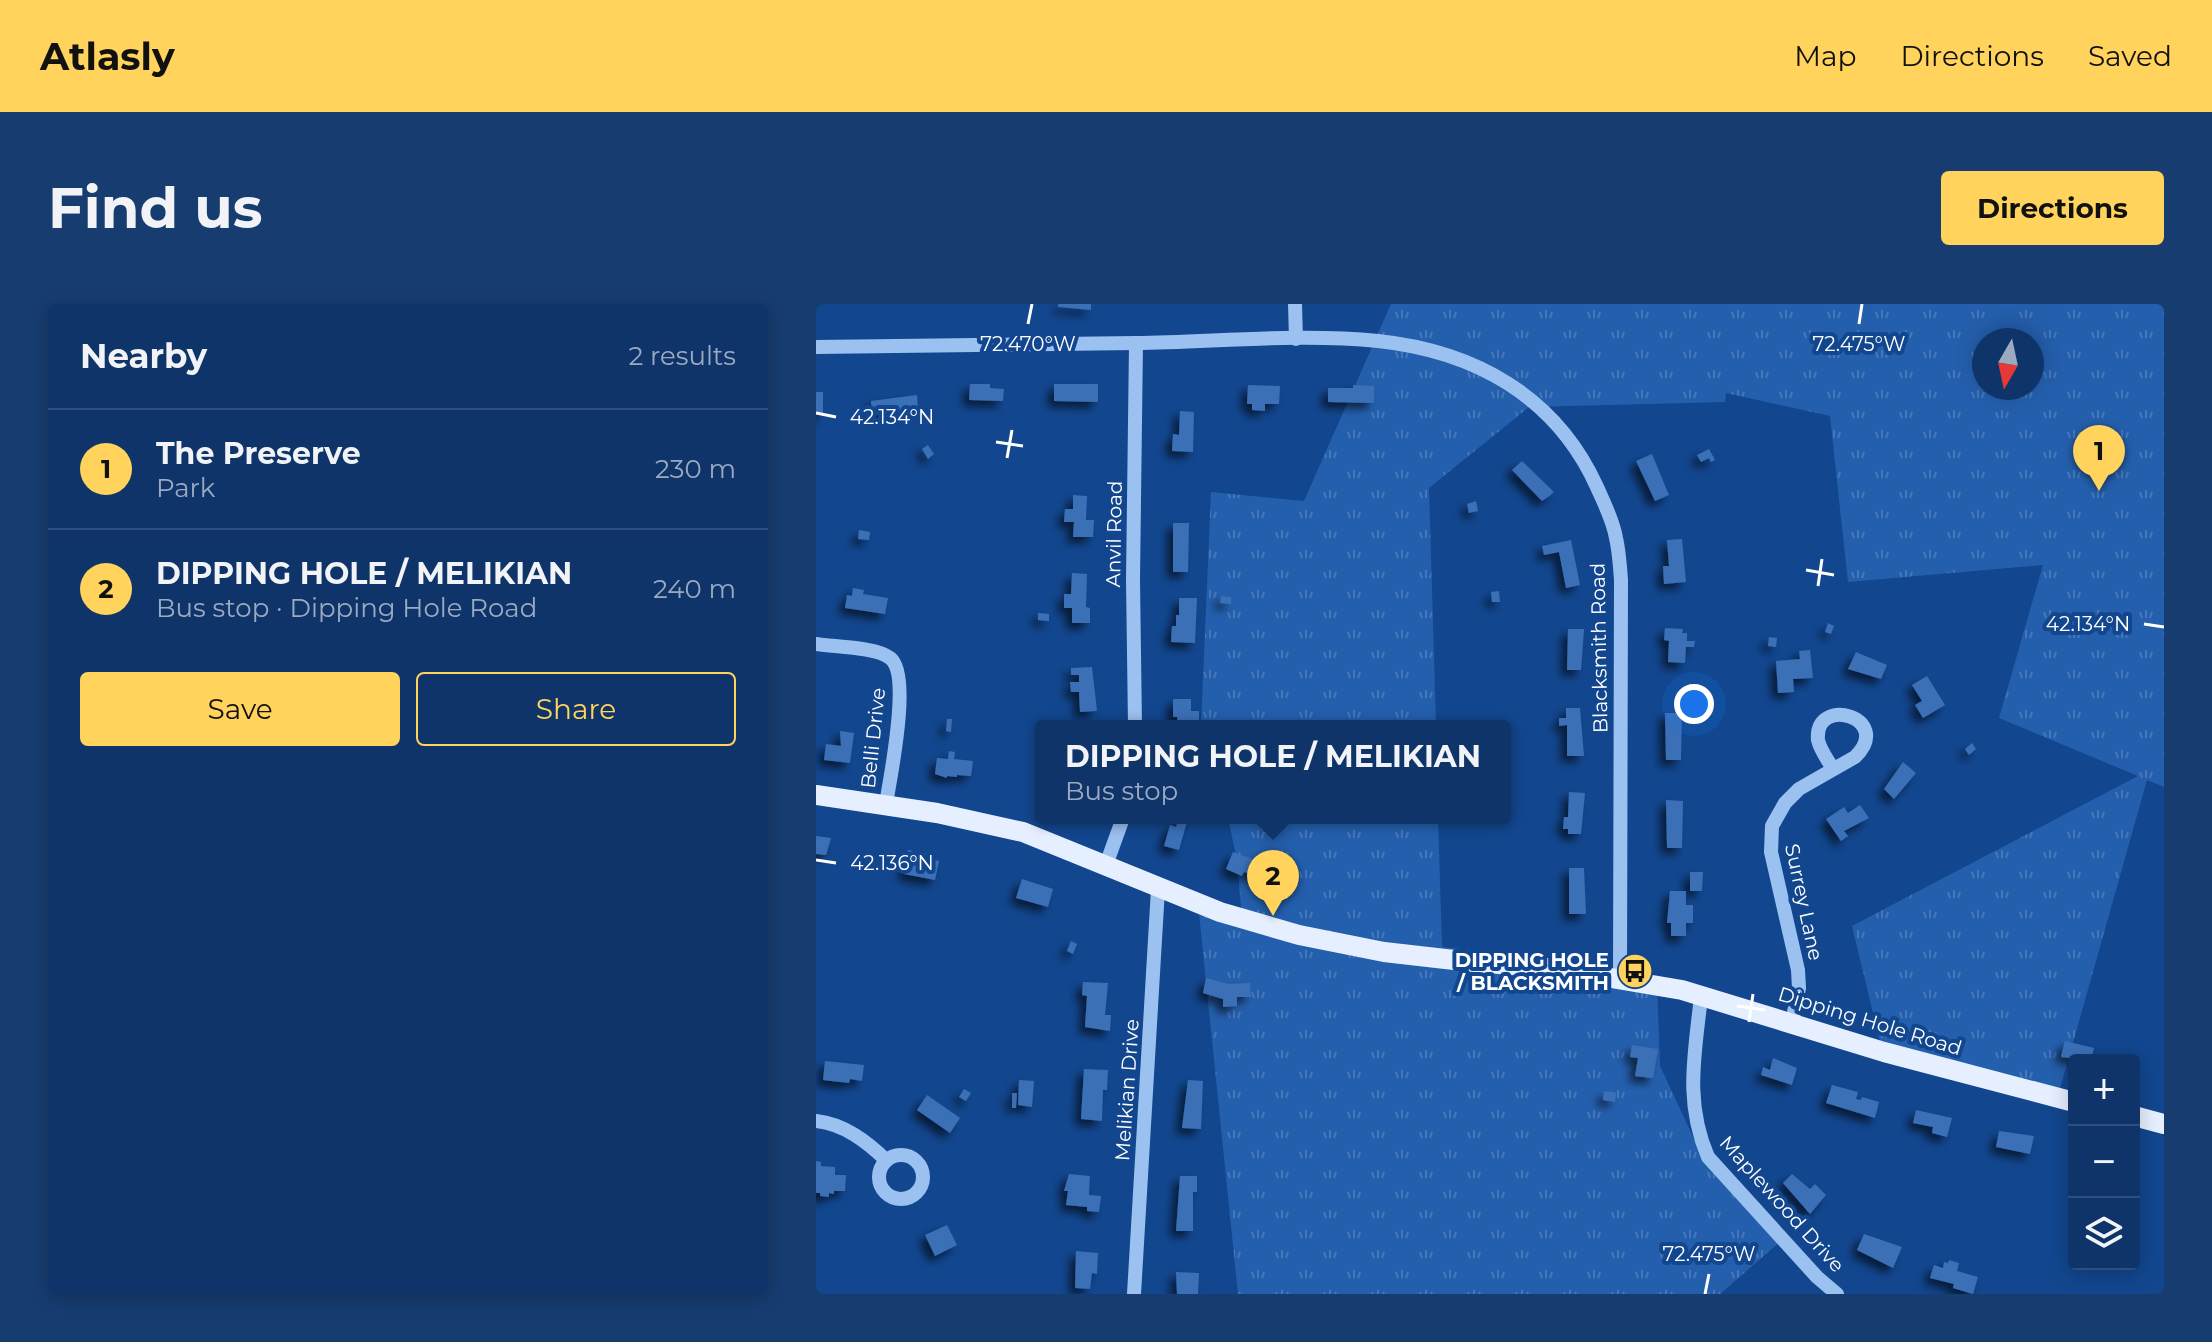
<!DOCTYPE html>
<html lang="en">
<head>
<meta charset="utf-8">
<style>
  :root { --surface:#0e346a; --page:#173c70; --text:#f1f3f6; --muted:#9baac1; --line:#2e4f7e; --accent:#ffd35c }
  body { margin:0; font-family:Montserrat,sans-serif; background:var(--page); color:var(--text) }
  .controls { position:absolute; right:24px; bottom:24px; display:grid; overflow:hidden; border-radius:8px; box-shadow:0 4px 20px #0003 }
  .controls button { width:72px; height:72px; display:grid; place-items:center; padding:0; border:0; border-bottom:2px solid var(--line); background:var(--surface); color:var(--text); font:40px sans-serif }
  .compass { position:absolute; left:1156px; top:24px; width:72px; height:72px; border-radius:50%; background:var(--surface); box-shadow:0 4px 20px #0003; rotate:189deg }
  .you { position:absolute; left:878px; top:400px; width:28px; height:28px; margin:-20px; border:6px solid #fff; border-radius:50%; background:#1a73e8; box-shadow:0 0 0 12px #1a73e833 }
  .badge { display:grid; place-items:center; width:52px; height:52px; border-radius:50%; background:var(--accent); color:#111; font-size:26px; font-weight:700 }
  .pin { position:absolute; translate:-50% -66px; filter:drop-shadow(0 2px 4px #0008) }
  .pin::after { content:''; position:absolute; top:42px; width:28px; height:24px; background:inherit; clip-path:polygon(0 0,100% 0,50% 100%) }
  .popup { position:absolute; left:219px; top:416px; width:476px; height:104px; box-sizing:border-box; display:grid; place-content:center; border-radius:8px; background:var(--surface); filter:drop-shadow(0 2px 6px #0005); font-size:26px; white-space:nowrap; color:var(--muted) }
  .popup b { font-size:30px; color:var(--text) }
  .popup::after { content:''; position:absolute; left:50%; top:100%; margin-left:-16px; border:16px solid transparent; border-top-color:var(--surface) }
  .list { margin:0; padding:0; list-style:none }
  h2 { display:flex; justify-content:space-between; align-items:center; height:104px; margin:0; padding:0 32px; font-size:34px }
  h2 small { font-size:26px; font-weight:400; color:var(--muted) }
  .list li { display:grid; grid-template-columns:52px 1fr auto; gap:24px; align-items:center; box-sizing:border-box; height:120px; padding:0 32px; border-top:2px solid var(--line) }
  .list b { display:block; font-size:30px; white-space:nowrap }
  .list p { margin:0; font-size:26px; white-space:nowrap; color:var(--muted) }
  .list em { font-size:26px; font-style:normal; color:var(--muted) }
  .actions { display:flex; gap:16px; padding:24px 32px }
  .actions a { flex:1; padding:18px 0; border:2px solid var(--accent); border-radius:8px; text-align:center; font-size:28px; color:var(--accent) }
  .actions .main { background:var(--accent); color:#111 }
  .icon { flex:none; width:44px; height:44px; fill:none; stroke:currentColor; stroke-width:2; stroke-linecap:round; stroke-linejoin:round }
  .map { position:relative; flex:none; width:1348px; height:990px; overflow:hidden; border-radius:8px }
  header { display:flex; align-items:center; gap:48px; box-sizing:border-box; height:112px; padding:0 40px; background:var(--accent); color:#111 }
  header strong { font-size:38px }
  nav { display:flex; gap:44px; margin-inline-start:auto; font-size:28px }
  .intro { display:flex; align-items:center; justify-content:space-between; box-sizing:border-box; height:192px; padding:0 48px }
  h1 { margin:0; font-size:56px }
  .button { padding:20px 36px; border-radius:8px; background:var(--accent); color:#111; font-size:28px; font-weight:700 }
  main { display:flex; gap:48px; padding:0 48px }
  aside { flex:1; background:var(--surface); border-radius:8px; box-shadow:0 4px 20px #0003 }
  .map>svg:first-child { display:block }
  .park { fill:url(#park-tufts); fill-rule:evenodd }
  .building { fill:#3b70b7; filter:url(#shadow) }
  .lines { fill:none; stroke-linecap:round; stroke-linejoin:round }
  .minor { stroke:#9bc1f1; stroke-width:14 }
  .major { stroke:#e6efff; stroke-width:20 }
  .ticks { fill:none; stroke:#fff; stroke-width:3 }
  .labels { text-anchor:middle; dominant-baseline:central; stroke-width:8; stroke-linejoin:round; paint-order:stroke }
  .street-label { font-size:20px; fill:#fff; stroke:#12468e }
  .poi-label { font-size:20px; font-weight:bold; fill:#fff; stroke:#12468e; text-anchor:end }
  .ticks-label { font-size:20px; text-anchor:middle; fill:#fff; stroke:#12468e; stroke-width:8; stroke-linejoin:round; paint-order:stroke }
</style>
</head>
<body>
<header>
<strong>Atlasly</strong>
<nav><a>Map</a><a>Directions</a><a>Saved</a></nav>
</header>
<div class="intro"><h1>Find us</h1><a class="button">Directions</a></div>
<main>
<aside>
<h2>Nearby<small>2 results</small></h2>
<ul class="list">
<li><span class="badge">1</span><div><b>The Preserve</b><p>Park</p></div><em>230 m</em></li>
<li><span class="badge">2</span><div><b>DIPPING HOLE / MELIKIAN</b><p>Bus stop · Dipping Hole Road</p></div><em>240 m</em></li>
</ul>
<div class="actions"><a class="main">Save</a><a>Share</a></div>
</aside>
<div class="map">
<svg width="1348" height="990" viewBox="0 0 1348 990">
  <defs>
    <pattern id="park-tufts" width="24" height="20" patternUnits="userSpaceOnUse" patternTransform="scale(2)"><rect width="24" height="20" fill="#245fad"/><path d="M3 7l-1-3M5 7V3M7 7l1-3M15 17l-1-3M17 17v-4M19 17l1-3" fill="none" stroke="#4577b9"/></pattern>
    <filter id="shadow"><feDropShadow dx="-6" dy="6" stdDeviation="4" flood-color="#0009"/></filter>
  </defs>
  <rect width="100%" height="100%" fill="#12468e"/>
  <g class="park">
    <path d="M575,0H1348V483L1331,476L1240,799L1065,742L1036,622L1322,472L1183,414L1227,261L1032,278L1014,112L910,89L909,98L713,103L613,184L620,422H385L395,188L488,197ZM1168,36H1216V84H1168Z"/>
    <path d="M412,514H622L626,643L723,653L841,681L844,762L878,835L966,936L904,990H422L383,609L426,615L421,556Z"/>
  </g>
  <g class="building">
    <path d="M242,0H275V6L242,3Z"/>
    <path d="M154,80H174V84L188,85L187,97L153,96Z"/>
    <path d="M238,80H282V98L238,97Z"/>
    <path d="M432,81L464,82L463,100H449V107L436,106V100H431Z"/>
    <path d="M537,81L558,82V99L512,98V84H537Z"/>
    <rect x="0" y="88" width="7" height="23"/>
    <path d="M101,91L102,107L56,111L55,97Z"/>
    <path d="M364,107L378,108L377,148L356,147L357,130L363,131Z"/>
    <path d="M112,141L118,150L112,155L106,145Z"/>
    <path d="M893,145L899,156L895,158L893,154L885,158L881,151Z"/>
    <path d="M836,150L853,191L839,197L820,157Z"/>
    <path d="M706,157L738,188L732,193L726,197L696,166Z"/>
    <path d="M257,191L271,192L270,216H278L277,233H257L258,218H248L249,205H257Z"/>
    <path d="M660,197L662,207L653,209L651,200Z"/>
    <path d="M357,219H373L372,268H357Z"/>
    <path d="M43,226L54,228L53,236L42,235Z"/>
    <path d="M866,235L870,278L848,280L847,262H853L851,236Z"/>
    <path d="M755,236L764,281L750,284L743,248L728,251L726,242Z"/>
    <path d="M256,269L271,270L270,303L274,304V319H256V304H248V290H255Z"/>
    <path d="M37,284L48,286L47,290L72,294L69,310L29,304L31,291L36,292Z"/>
    <path d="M683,287L684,298H676L675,288Z"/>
    <path d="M405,292L415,293V300L404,299Z"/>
    <path d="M363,294H381L379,339L355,338L356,322H360V311H363Z"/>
    <path d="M222,309L233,310V317L222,316Z"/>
    <path d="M1012,319L1018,322L1015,330L1009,328Z"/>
    <path d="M849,324L867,325L866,329H871V337H879L878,343H870L869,359L852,358L853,337L848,336Z"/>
    <path d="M752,325H768L765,366H751Z"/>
    <path d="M953,333L961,334L960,343L952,342Z"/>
    <path d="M994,346L997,374L977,375L978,388L962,389L960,357L984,355L983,347Z"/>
    <path d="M1040,348L1071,361L1065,375L1032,365Z"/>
    <path d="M276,363L281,407L264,408L263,388H255L254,378H263V371H255V364Z"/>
    <path d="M1111,372L1129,401L1107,414L1099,401L1106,397L1096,381Z"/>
    <path d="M357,395H375V407H383V422H362L361,413H357Z"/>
    <path d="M750,404H764L768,452H751V421L743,422V414H750Z"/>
    <path d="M849,409H866L865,456H850Z"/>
    <path d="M131,415H136L135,428L130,427Z"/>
    <path d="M24,427L38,429L34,459L8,456L10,440L25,442Z"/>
    <path d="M1156,439L1160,445L1153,451L1149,445Z"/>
    <path d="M133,447L139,448L138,455L157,457L155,472L141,471V473L131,472V474L119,470L121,454L132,455Z"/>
    <path d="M1087,458L1100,469L1078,495L1068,485Z"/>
    <path d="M753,488L769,489L765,530H752V525H747L748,513H752Z"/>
    <path d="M850,496L867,497L866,544H851Z"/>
    <path d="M1044,501L1053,514L1028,527L1032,532L1025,537L1010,515L1028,503L1032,509Z"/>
    <path d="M363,514H372L363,546L348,542L354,521L360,523Z"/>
    <path d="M0,532L15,534L10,551L0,550Z"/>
    <path d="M92,546L112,550V555L123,557L119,576L88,570Z"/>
    <path d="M417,548L454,561L448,575L428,568L426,572L410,565Z"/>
    <path d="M753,564H768L770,610H753Z"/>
    <path d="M874,568H887L886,587H874Z"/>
    <path d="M206,575L237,585L232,603L200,594Z"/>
    <path d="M854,587H870V601H877V619H870V632H855V619H851Z"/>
    <path d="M255,637L261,640L257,650L251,647Z"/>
    <path d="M390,674L413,680L434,679L435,693H421V702L407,703V695L387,689Z"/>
    <path d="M267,678L292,679L289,711H295L294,727L269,723L271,692L266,691Z"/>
    <path d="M1249,737L1278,744L1275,756L1245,753Z"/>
    <path d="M816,741L842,745L837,774L819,772L822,754L814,753Z"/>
    <path d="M957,754L981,764L976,781L945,771L947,763L954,766Z"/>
    <path d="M9,757L48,761L46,777L34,775L33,779L7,776Z"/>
    <path d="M268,765L292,766L291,786H287L286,817L265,815Z"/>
    <path d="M203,776L218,777L216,803L202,801Z"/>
    <path d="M372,776L387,777L385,825L366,824Z"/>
    <path d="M1016,781L1042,788L1040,795L1045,796L1046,793L1063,798L1059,814L1010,799Z"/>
    <path d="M148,785L155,789L150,797L143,793Z"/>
    <path d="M788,787L800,789L799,798L787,796Z"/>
    <path d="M196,789H201L200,804H196Z"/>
    <path d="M111,791L144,814L134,829L101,806Z"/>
    <path d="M1100,806L1136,814L1131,833L1116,829L1117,823L1097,819Z"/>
    <path d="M1183,827L1218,832L1214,850L1180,843Z"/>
    <path d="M0,857L5,858V862L19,863V871H30L29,887H18V890L13,889V893L4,892V889H0Z"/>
    <path d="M253,870L274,872L273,891L285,892L283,908L271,907V903L250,901L252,887H248Z"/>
    <path d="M976,870L994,885L999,880L1010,891L994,910L967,879Z"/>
    <path d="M364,872H381V888H377V927H360Z"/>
    <path d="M131,921L141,941L119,952L109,931Z"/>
    <path d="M1048,930L1086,943L1077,964L1041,946Z"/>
    <path d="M260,947L282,949L281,970L276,969L274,985L259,984Z"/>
    <path d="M1133,956L1143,959L1141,967L1162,973L1157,990L1137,984L1138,980L1114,974L1118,961L1127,964L1128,958L1132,959Z"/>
    <path d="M360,968L383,969L382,990H361Z"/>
  </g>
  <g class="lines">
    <g class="minor">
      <path d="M479,0L480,35"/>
      <path d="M0,43C107,41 213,41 320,39C399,38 483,29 562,37C658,47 740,92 781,183C788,199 797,216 800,234C803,247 804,262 805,276L804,675"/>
      <path d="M0,340C18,343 60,343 74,354C96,370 74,474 70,500"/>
      <path d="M319,422L317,276L320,39"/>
      <path d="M290,561L307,514"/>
      <path d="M885,692C879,750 868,797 892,853L1001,973L1021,990"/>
      <path d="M976,718L983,684L982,666L955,548L956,522L969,499L983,485L1039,453C1079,414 998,390 1002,436C1004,446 1012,456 1017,465"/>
      <path d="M0,817C28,820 50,837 70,856"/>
      <circle cx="85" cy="873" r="22"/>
      <path d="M318,990L342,585"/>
    </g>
    <g class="major">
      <path d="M0,491L121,509L207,528L404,608L483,631L568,648L647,657L742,665L866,686L1068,748L1258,798"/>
      <path d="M1318,812L1348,820"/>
    </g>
  </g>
  <path class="ticks" d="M212,20L216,0M1043,20L1046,0M0,109L20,113M180,138L207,142M191,154L196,126M990,266L1018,271M1002,282L1006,255M1328,320L1348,323M0,556L20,559M921,702L949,706M933,718L937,690M889,990L893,970"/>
  <defs>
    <symbol id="bus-disc" viewBox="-11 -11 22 22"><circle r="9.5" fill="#ffd35c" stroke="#12468e"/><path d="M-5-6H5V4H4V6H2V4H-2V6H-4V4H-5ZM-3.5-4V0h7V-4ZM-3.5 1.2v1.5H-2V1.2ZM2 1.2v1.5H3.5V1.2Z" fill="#111"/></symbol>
  </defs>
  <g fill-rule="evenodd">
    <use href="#bus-disc" x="799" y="647" width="40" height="40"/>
  </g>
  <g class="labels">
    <g class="street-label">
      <text transform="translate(298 230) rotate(-89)">Anvil Road</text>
      <text transform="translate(783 344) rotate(-91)">Blacksmith Road</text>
      <text transform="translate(57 434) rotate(-84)">Belli Drive</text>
      <text transform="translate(988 598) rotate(78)">Surrey Lane</text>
      <text transform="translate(1054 717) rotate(17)">Dipping Hole Road</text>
      <text transform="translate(311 786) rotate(-86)">Melikian Drive</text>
      <text transform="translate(966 900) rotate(48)">Maplewood Drive</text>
    </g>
    <g class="poi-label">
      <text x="793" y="656">DIPPING HOLE<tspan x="793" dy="23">/ BLACKSMITH</tspan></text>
    </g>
  </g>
  <g class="ticks-label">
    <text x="212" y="47">72.470°W</text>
    <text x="1043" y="47">72.475°W</text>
    <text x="76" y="120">42.134°N</text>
    <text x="1272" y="327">42.134°N</text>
    <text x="76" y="566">42.136°N</text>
    <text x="893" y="957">72.475°W</text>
  </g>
</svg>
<div class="controls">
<button>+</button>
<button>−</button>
<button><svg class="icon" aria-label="layers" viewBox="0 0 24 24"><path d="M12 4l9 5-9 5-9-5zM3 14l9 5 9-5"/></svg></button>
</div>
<svg class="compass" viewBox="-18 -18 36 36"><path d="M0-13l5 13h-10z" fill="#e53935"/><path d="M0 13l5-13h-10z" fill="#9baac1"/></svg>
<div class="you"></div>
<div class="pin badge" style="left:1283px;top:187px">1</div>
<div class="pin badge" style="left:457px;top:612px">2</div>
<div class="popup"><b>DIPPING HOLE / MELIKIAN</b>Bus stop</div>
</div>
</main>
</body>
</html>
